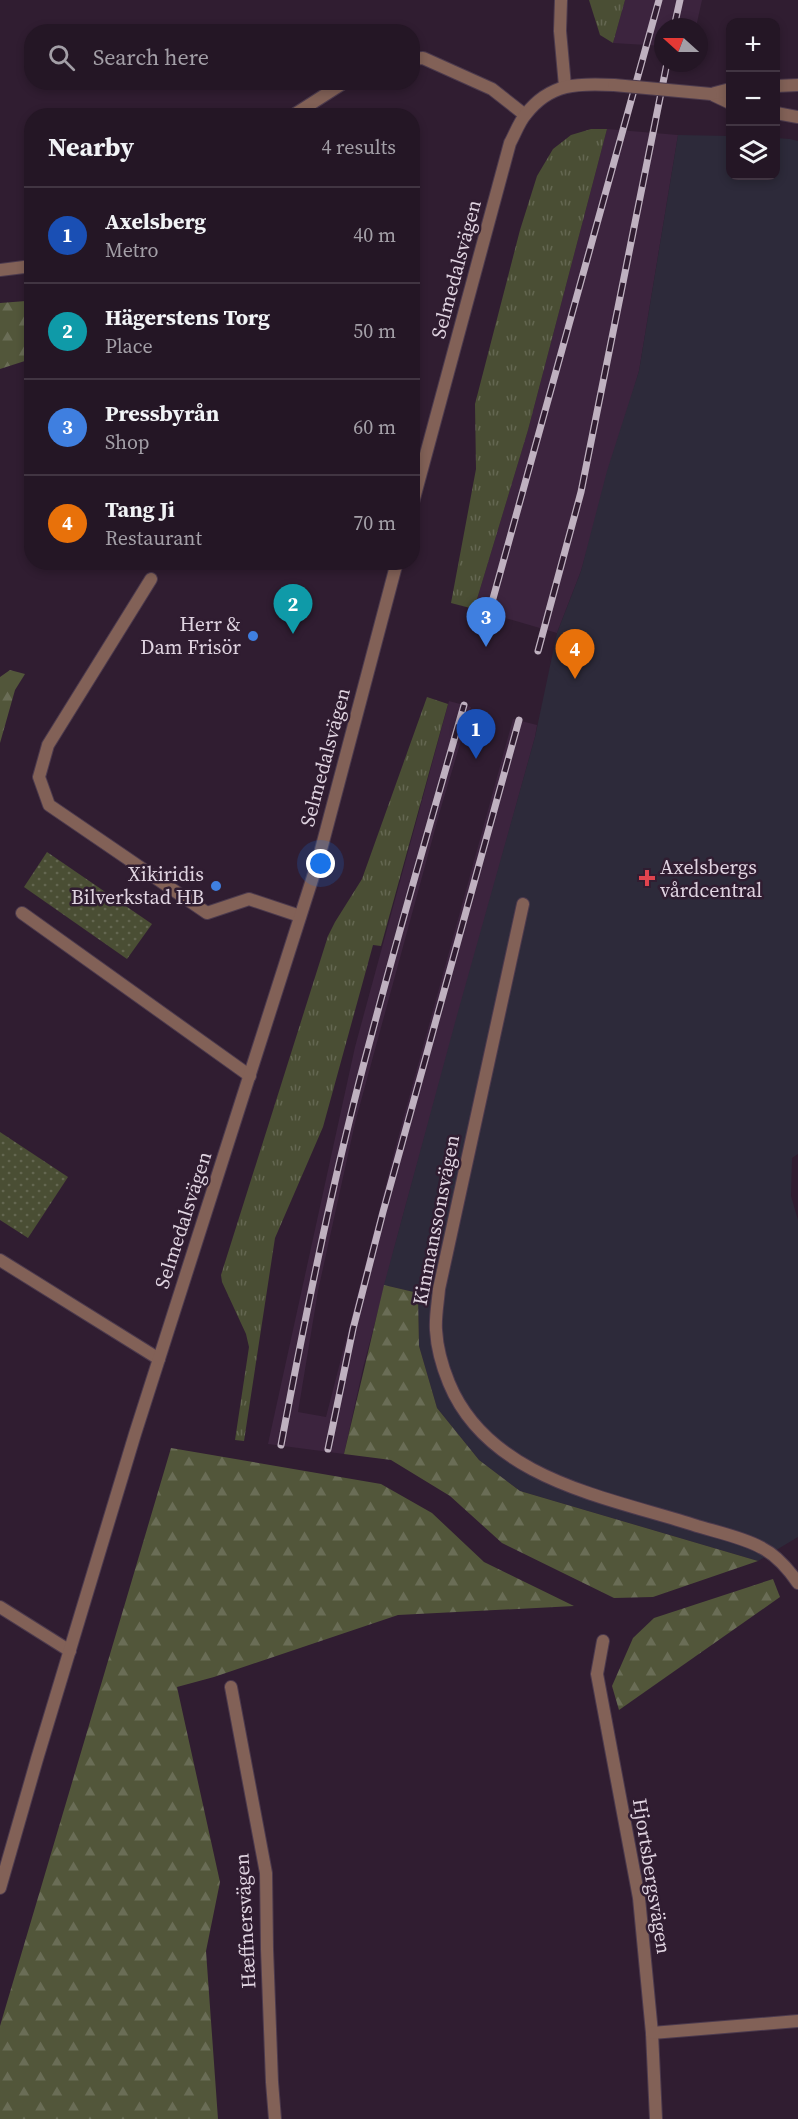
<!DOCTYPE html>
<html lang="en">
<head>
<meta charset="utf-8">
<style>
  :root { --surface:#241625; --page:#2c1f2d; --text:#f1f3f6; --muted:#a39fa7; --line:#413542; --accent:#d99af8 }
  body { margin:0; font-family:"Source Serif 4",serif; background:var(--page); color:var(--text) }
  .controls { position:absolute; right:18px; top:18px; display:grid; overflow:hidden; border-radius:12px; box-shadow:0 3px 9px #0003 }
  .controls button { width:54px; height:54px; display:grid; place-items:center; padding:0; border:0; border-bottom:2px solid var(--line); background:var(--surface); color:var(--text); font:30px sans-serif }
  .compass { position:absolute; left:654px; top:18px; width:54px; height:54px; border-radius:50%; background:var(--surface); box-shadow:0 3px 9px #0003; rotate:291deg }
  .you { position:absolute; left:321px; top:864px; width:21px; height:21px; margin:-15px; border:4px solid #fff; border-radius:50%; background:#1a73e8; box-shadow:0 0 0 9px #1a73e833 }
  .badge { display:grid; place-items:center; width:39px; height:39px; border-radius:50%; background:var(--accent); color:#fff; font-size:20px; font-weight:700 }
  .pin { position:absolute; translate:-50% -50px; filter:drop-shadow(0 2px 3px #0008) }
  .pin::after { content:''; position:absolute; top:32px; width:21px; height:18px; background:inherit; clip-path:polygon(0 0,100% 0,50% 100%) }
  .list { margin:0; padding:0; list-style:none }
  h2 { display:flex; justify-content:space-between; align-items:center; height:78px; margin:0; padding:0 24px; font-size:26px }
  h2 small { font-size:20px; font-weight:400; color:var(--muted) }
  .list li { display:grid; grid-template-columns:39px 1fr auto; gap:18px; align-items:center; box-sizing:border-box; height:96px; padding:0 24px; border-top:2px solid var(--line) }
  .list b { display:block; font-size:22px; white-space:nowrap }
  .list p { margin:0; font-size:20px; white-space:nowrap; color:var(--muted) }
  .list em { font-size:20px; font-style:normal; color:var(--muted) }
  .icon { flex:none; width:33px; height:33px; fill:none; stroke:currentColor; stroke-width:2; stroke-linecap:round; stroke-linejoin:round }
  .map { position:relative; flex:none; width:798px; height:2119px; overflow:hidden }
  .search { position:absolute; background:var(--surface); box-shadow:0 3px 9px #0003; left:24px; top:24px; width:396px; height:66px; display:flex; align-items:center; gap:15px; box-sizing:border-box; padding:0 21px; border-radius:24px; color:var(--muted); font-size:22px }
  .panel { position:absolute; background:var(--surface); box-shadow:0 3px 9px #0003; left:24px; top:108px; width:396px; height:462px; border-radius:24px }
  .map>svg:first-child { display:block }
  .built { fill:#3c243e }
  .medical { fill:#2d2a3a }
  .grass { fill:url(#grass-tufts) }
  .forest { fill:url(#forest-firs) }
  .park { fill:url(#park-dots) }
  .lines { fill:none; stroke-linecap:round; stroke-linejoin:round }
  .service-casing { stroke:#4c3a4d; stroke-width:14 }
  .minor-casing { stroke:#4c3a4d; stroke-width:14 }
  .service { stroke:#826157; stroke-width:12 }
  .minor { stroke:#826157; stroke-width:12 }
  .rail-casing { stroke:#bfb1c0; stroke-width:7 }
  .rail { stroke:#301d31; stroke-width:4.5; stroke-dasharray:14; stroke-linecap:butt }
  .minor-bridge-casing { stroke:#4c3a4d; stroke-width:14; stroke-linecap:butt }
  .minor-bridge { stroke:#826157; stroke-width:12 }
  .shop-dot { fill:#3f7fe0; stroke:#301d31; stroke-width:2 }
  .health-dot { fill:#e0444e; stroke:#301d31; stroke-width:2 }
  .labels { text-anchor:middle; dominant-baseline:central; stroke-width:5; stroke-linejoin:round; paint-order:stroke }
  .street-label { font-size:20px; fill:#dfd3e0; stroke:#301d31 }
  .poi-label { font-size:20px; fill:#dfd3e0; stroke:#301d31; text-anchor:end }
</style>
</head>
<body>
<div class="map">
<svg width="798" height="2119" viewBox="0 0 798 2119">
  <defs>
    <pattern id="grass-tufts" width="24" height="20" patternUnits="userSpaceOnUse" patternTransform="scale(1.5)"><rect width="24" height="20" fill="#4a4e34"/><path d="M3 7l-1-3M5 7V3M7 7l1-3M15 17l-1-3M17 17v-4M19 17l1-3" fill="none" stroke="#646751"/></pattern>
    <pattern id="forest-firs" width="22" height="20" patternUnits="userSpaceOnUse" patternTransform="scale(1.5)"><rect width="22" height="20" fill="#52563a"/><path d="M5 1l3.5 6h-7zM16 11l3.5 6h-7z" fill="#6a6d56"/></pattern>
    <pattern id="park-dots" width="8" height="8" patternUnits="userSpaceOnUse" patternTransform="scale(1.5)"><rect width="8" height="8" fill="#4a4e34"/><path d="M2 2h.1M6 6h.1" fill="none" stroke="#646751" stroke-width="1.8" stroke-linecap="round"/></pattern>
  </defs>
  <rect width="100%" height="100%" fill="#301d31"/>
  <g class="built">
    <path d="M625,0H702L696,27H663V46L613,43Z"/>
    <path d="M607,129L678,135L639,371L581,571L557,633L474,609L528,430Z"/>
    <path d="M449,701L471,707L440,811L355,1123L318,1291L298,1412L326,1417L398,1138L513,719L537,725L535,737L404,1212L363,1368L344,1454L268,1444L355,1047Z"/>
  </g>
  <path class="medical" d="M678,135L730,136V176H776V138L790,139L798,141V1154L792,1158L791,1196L798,1220V1537L758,1561L520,1491L479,1460L437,1408L419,1346L418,1293L384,1285L456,1019L535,737L557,633L581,571L607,471L639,371Z"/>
  <g class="grass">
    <path d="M589,0H625L613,43L600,35Z"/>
    <path d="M591,129H607L528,430L474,609L451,603L476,469L475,404L520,230L537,176L553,149L571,135Z"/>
    <path d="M427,697L448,704L381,946L373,945L323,1127L275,1238L244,1441L235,1440L249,1347L246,1334L222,1282L221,1275L328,936L335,922L362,879Z"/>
  </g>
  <g class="forest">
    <path d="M26,301L31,307V359L0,369V303Z"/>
    <path d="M10,670L25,674L15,690L0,743V677Z"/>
    <path d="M384,1285L418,1293L419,1346L437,1408L479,1460L520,1491L758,1561L653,1597L614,1598L502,1543L450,1496L391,1460L344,1454Z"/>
    <path d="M171,1448L381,1484L432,1513L484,1562L574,1606L398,1615L214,1677L177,1687L220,1882L206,1951L218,2119H0V2026Z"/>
    <path d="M773,1579L780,1597L619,1710L612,1686L633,1638L654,1618Z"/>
  </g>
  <g class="park">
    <path d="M47,852L152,924L127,959L24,887Z"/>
    <path d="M0,1132L68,1177L28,1238L0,1220Z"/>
  </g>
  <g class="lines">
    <defs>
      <g id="service">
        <path d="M151,579L48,745L39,777L49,805L207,913L249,899L300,916"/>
        <path d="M22,913L250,1076"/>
        <path d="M0,1260L159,1359"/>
        <path d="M0,1607L70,1651"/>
      </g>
      <g id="minor">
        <path d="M561,0L560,31L565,86"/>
        <path d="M412,59L423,58L492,89L525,115"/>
        <path d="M776,86L798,85"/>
        <path d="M711,94L730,103"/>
        <path d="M711,94L730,89"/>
        <path d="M776,113L798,117"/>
        <path d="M292,116L345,82"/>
        <path d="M0,270L32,266"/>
        <path d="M412,506L510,143C515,134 519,122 526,114C550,83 578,83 614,85"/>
        <path d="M523,904L439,1289C438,1302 435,1317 436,1330C437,1348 442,1366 449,1383C489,1480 608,1497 697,1526C717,1532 745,1538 762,1548C776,1555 789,1570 798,1583"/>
        <path d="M603,1641L597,1674L639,1898L652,2033L656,2119"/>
        <path d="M231,1687L266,1873L267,1949L272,2082L275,2119"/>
        <path d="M0,1888L37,1759L135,1434L318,861L397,562"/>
        <path d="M652,2033L798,2021"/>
      </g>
    </defs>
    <use href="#service" class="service-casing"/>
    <use href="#minor" class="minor-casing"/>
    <use href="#service" class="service"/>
    <use href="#minor" class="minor"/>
    <defs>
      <g id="rail">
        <path d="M674,27L680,0"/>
        <path d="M489,613L659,0"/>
        <path d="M538,651L581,492L667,63"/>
        <path d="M281,1445C307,1307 335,1169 372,1033C401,923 433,814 464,705"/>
        <path d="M328,1449L353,1329L383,1212L519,720"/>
      </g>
    </defs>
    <use href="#rail" class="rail-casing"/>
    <use href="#rail" class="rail"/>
    <defs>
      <path id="minor-bridge" d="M614,85L711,94"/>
    </defs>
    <use href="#minor-bridge" class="minor-bridge-casing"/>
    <use href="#minor-bridge" class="minor-bridge"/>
  </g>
  <g class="shop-dot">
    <circle cx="253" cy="636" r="6"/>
    <circle cx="216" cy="886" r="6"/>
  </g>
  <path class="health-dot" d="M644 869h6v6h6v6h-6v6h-6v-6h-6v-6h6z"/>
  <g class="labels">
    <g class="street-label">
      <text transform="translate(456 269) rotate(-75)">Selmedalsvägen</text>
      <text transform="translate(325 757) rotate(-75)">Selmedalsvägen</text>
      <text transform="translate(183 1220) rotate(-72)">Selmedalsvägen</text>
      <text transform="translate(436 1220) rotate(-79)">Kinmanssonsvägen</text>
      <text transform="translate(652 1876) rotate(81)">Hjortsbergsvägen</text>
      <text transform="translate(245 1921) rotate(-93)">Hæffnersvägen</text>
    </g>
    <g class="poi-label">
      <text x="241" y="624">Herr &amp;<tspan x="241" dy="23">Dam Frisör</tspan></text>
      <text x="660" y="867" text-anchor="start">Axelsbergs<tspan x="660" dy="23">vårdcentral</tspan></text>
      <text x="204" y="874">Xikiridis<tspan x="204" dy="23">Bilverkstad HB</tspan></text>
    </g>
  </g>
</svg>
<div class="controls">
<button>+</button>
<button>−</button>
<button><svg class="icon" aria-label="layers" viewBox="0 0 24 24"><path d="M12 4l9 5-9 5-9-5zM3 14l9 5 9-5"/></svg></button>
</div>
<svg class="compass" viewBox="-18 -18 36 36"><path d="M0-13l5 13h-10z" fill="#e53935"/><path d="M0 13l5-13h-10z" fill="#a39fa7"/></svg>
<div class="you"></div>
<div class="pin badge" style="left:476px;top:759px;background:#1a4fb4">1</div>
<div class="pin badge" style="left:293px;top:634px;background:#0f9aa8">2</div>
<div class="pin badge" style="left:486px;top:647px;background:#3f7fe0">3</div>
<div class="pin badge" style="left:575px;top:679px;background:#e8710a">4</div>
<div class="search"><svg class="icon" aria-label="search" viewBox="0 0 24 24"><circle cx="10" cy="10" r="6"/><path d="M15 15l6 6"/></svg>Search here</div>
<section class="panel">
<h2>Nearby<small>4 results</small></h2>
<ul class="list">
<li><span class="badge" style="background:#1a4fb4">1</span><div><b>Axelsberg</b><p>Metro</p></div><em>40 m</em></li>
<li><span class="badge" style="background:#0f9aa8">2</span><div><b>Hägerstens Torg</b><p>Place</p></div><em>50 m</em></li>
<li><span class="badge" style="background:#3f7fe0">3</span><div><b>Pressbyrån</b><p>Shop</p></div><em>60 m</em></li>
<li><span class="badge" style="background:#e8710a">4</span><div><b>Tang Ji</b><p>Restaurant</p></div><em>70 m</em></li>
</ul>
</section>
</div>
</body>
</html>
